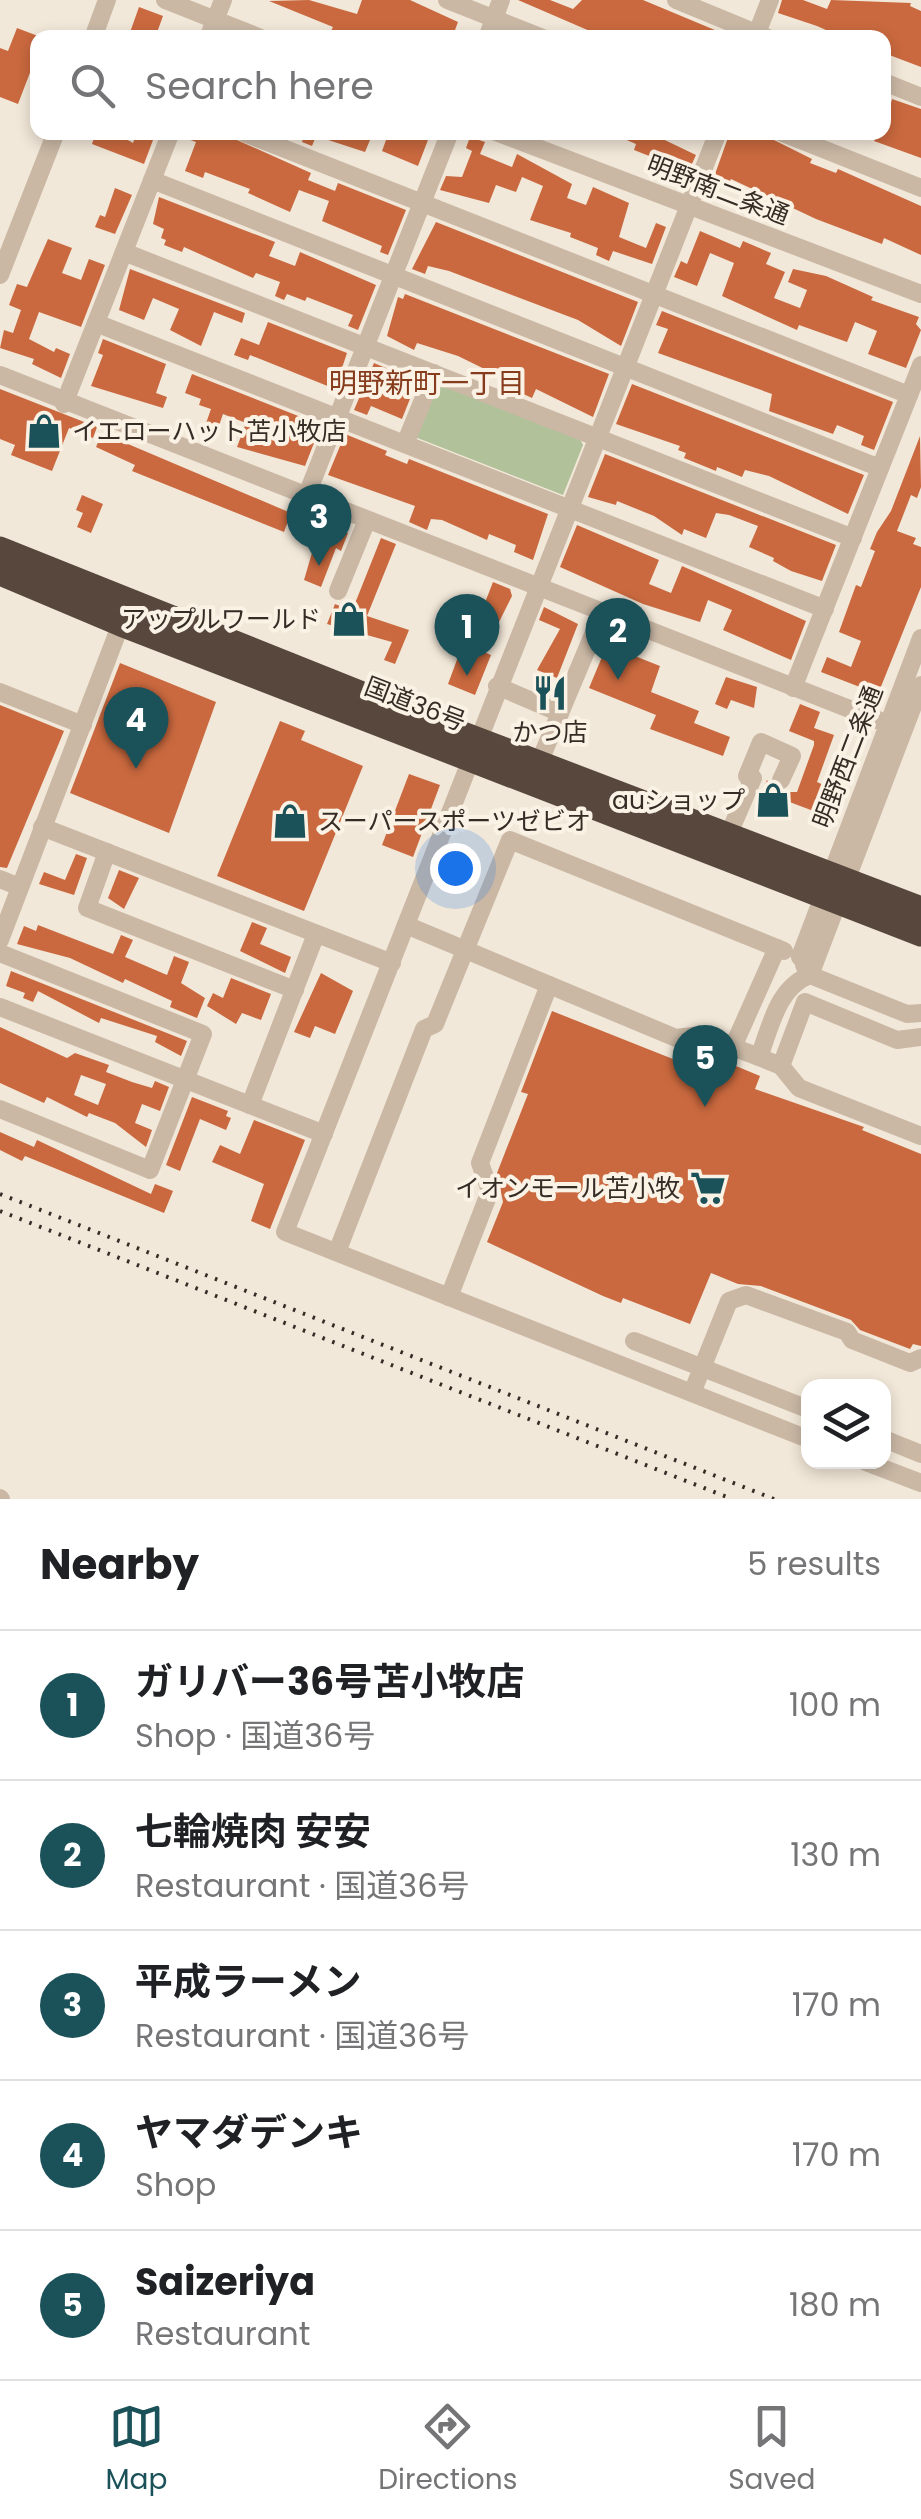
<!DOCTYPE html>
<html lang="en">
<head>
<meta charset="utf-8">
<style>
  :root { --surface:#fff; --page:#f2f2f2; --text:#202124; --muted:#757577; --line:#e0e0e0; --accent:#1b5158 }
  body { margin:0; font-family:Poppins,"Noto Sans JP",sans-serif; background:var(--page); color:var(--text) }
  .controls { position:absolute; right:30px; bottom:30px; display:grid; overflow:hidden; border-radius:20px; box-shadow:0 5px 15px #0003 }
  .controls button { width:90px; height:90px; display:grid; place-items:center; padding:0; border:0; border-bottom:2px solid var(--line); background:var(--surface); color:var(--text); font:50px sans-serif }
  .you { position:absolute; left:455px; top:868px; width:35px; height:35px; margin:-25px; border:8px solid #fff; border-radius:50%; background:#1a73e8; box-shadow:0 0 0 15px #1a73e833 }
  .badge { display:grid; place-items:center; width:65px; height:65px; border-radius:50%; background:var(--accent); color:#fff; font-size:32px; font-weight:700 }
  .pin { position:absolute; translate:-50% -82px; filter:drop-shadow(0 2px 5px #0008) }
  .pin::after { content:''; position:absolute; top:52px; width:35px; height:30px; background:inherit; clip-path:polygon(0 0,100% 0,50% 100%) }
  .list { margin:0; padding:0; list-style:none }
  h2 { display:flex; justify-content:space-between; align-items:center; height:130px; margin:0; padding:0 40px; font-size:42px }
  h2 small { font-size:32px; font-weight:400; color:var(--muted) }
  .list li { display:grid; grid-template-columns:65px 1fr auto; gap:30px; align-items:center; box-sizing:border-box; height:150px; padding:0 40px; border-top:2px solid var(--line) }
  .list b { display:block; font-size:38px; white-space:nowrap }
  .list p { margin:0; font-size:32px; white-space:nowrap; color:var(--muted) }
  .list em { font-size:32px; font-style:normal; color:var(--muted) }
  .icon { flex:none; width:55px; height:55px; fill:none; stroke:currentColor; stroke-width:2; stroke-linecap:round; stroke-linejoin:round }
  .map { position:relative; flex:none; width:921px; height:1499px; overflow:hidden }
  .search { position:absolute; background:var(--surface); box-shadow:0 5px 15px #0003; left:30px; right:30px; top:30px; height:110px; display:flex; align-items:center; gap:25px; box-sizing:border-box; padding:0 35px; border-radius:20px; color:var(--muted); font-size:38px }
  .sheet { height:880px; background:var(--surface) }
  nav { display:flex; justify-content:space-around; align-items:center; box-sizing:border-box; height:140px; border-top:2px solid var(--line); background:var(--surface); font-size:28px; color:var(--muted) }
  nav a { display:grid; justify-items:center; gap:5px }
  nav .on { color:var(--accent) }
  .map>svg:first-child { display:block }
  .green { fill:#b1c199 }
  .building { fill:#ca693f; fill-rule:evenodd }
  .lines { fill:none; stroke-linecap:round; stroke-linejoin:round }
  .minor { stroke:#cab8a5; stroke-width:18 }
  .highway { stroke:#57473d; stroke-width:25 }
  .rail { stroke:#362c26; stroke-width:4; stroke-dasharray:2.5 8; stroke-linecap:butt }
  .labels { text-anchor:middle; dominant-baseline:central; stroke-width:8; stroke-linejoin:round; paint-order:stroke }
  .street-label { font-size:25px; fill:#362c26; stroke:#faf2e5 }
  .poi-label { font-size:25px; fill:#362c26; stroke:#faf2e5; text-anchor:end }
  .neighbourhood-label { font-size:28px; fill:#873c1d; stroke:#faf2e5 }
</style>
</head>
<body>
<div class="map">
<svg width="921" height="1499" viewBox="0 0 921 1499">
  <rect width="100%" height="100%" fill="#f2e8d9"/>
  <path class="green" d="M441,381L580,439L583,445L563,495L415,437L435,385Z"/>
  <g class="building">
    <path d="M309,0L357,14L362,0H410L458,22L452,38H346L331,31L333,27L269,1Z"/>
    <path d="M518,0H550L573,9L582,0H643L734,38H606Z"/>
    <path d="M782,0H803L827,9L831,0L911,3L910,6L921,11V67L884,53V38H834L835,34L817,26L778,13Z"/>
    <path d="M139,7L163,16L155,38H128Z"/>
    <path d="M17,28L38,36V73L31,70L18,104L0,97V48L8,51Z"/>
    <path d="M892,99L921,109V158L874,141L877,132H884Z"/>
    <path d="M96,132H114L133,143L137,132H156L144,164L92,144Z"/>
    <path d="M183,132H219L311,173L308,180L335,191L338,183L406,210L388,255L380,252L382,246L322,221L329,201L299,190L290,212L248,193L250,189L205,172L203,178L185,171L196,142L182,137Z"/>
    <path d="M305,132H352L370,140L365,152L316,136L312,146L302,142Z"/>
    <path d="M389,132H431L418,166L382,151Z"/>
    <path d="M608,132H648L696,155L691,166L669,158L667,163L634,150L636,144Z"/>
    <path d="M730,132H758L812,159L810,163L836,173L838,169L921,206V255L884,238L882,244L816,219L731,179L729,183L714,177Z"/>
    <path d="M470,137L485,142L480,154L512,167L517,154L572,184L567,198L586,205L593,187L629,203L619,237L646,248L656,223L666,227L652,264L613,251L609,261L596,255L598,248L570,237L571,233L530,220L543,186L522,177L516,192L496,185L489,203L440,190L446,176L462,177L472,151L466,148Z"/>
    <path d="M115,188L132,195L115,234L95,227L100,215L105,217Z"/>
    <path d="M159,197L275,242L269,256L295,266L300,252L376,285L358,330L348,326L353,315L307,297L305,301L287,294L284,300L275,296L280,282L256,273L253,278L184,247L182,252L164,245L166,240L161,238L164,229L153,224Z"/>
    <path d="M436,222L638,302L621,346L578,320L449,271L428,266L425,274L412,269Z"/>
    <path d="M700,231L740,248L743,241L771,253L766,264L785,272L774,298L800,308L807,290L788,282L793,269L826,276L873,297L871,300L919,317L916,324L921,330L906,368L868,354L877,331L855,322L847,342L799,325L797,330L722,296L734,263L710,253L697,286L674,277L681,261L687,264Z"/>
    <path d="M48,239L72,248L62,273L81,280L89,259L105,265L81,327L39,312L29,339L54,352L56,348L70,354L61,378L32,364L34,359L0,348L4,330L13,333L21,310L9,305L17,284L27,287Z"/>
    <path d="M130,269L245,313L242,323L214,312L201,346L170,330L179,309L153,298L144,320L119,310Z"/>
    <path d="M405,294L609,374L593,417L536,389L532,398L519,392L521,387L458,356L417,343L414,350L387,336L398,297L403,299Z"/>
    <path d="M662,311L893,402L874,450L861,445L864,436L837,425L833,434L769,411L772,394L658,353L668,329L656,325Z"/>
    <path d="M268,322L347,353L335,389L250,355L248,360L234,355L241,338L259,345Z"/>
    <path d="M103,339L166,364L156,393L167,397L163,408L91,386L103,355L98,353Z"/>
    <path d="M374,363L417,381L402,419L371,406L367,415L354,410Z"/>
    <path d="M192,374L321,425L305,466L237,447L246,423L223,414L216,434L204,429L211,409L199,405L201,399L185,393Z"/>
    <path d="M632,384L864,475L848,514L769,476L745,470L742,477L717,467L716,471L684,458L686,453L678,450L680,446L616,424Z"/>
    <path d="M0,389L97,427L93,438L69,428L52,471L11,455L15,445L0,439Z"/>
    <path d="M102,433L291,513L284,532L132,471L135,465L96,447Z"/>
    <path d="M345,434L387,451L385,455L407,464L409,459L548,514L533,560L514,552L516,545L489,534L487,540L442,520L431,519L427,530L409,522L415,506L328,475Z"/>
    <path d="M920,436L921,487L917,498L911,495L897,531L916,538L913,544L921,547V587L878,694L821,672L827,657L851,667L861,641L839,632L856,585L861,587L875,551L870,549L877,532L891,511Z"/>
    <path d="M605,454L836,545L822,581L791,571L773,561L774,558L749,547L758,526L729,515L716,513L706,538L684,529L682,535L654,516L617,501L616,505L588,497Z"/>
    <path d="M82,495L103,504L91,533L77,527L83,513L76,510Z"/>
    <path d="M321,522L348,533L341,551L336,548L321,587L304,580Z"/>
    <path d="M577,525L659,560L649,584L671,593L682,566L806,621L791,660L723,630L732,610L708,600L700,622L643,604L560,567Z"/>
    <path d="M381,538L396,544L367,616L409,630L395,664L384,660L392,642L327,624L335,604L352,611Z"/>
    <path d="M493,582L510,589L512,596L484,652L491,655L475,695L448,684L458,657L463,659Z"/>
    <path d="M544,607L578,624L557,678L537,670L560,629L539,620Z"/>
    <path d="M607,645L660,666L651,692L699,711L694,723L730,737L723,756L650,729L656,715L589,688Z"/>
    <path d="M120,663L216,702L169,833L70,793Z"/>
    <path d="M726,677L757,687L754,708L731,700L727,709L715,704Z"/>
    <path d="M800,704L820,712L814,728L834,735L817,782L826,786L823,794L831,797L824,815L787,801L781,815L757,805L767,780L777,792H797L814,745V741L789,731Z"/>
    <path d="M0,705L64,731L7,868L0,867Z"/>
    <path d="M280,721L305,731L301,740L363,766L304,911L217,876Z"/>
    <path d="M409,774L440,785L413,857L382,845Z"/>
    <path d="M76,854L87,858L74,895L39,884L44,872L65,880Z"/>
    <path d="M119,870L139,878L124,909L108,898Z"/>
    <path d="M252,922L267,928L260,944L291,957L285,973L240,951Z"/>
    <path d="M38,925L113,954L121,935L133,940L125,957L167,975L174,956L189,962L181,983L205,998L197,1018L170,1007L172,1001L125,979L123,983L70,958L17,944L24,926L36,931Z"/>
    <path d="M11,971L187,1041L181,1056L155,1042L157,1036L101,1018L99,1023L38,991L33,1002L23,998L25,993L6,986Z"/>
    <path d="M321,973L353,991L335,1034L315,1026L310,1038L294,1032Z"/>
    <path d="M231,978L271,994L261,1020L242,1013L236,1024L207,1006L213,993L223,998Z"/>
    <path d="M552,1011L688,1065L695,1049L760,1076L755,1089L864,1127L862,1130L921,1154V1346L913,1344L910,1349L860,1330L851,1320L761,1286L738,1284L711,1273L690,1324L623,1298L621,1303L603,1296L487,1242L503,1202L497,1173L528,1094L521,1092Z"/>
    <path d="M0,1027L67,1058L75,1053L109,1065L106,1072L132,1082L152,1088L155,1081L169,1087L160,1111L142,1104L135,1123L152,1130L146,1147L115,1123L89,1113L87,1117L47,1097L44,1103L0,1083ZM81,1075L106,1084L98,1105L74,1095Z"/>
    <path d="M192,1097L228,1111L226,1116L231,1118L226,1130L200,1119L180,1171L166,1165Z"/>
    <path d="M254,1120L305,1140L270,1229L251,1221L264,1184L212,1162L220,1145L240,1154Z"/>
    <path d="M0,1132L34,1147L37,1140L151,1194L155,1184L173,1191L164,1213L25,1156L22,1161L0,1150Z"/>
  </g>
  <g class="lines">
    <g class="minor">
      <path d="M165,0L261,38"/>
      <path d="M447,0L543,38"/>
      <path d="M676,0L768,38"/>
      <path d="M93,38L107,0"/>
      <path d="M208,38L223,0"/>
      <path d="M487,38L501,0"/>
      <path d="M755,38L770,0"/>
      <path d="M884,82L921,97"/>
      <path d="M242,132L909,395"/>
      <path d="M496,132L921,294"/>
      <path d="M718,132L285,1232L808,1439"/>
      <path d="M780,132L921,188"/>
      <path d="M152,180L880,468"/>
      <path d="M124,252L853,538"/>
      <path d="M0,275L56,132"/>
      <path d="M96,323L825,609"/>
      <path d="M0,375L903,730"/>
      <path d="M64,404L171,132"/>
      <path d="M405,444L434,373"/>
      <path d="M306,497L450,132"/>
      <path d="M338,591L367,520"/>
      <path d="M497,686L560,713"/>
      <path d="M793,688L921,365"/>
      <path d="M0,692L83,725"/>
      <path d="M539,763L603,611"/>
      <path d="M42,827L392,963"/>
      <path d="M728,836L753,778L747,776L761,742L792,756L781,780"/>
      <path d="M107,852L87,908L295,990"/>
      <path d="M0,879L20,887"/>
      <path d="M406,925L676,1038L701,1035L759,1057L781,1066L799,1088L921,1136"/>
      <path d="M0,940L125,613"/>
      <path d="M0,953L203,1034L150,1170L0,1109"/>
      <path d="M800,957L921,638"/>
      <path d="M804,965L810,975L907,1014L921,1013"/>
      <path d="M0,1007L324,1134"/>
      <path d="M733,1047L777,948L784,951"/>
      <path d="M759,1057C771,1026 777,988 810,975L921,685"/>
      <path d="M781,1066L805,1002L897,1040L921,1037"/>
      <path d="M250,1105L316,934"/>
      <path d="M337,1252L424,1029L435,1024L510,840L777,948"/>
      <path d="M449,1297L490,1191L480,1163L549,985"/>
      <path d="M634,1341L808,1409"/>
      <path d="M692,1393L729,1301L746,1295L847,1332L852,1340L910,1363L921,1358"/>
      <path d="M884,1439L921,1454"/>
      <path d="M866,1462L921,1483"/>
      <path d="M0,1498L1,1499"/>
    </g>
    <g class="highway">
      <path d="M0,549L450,729L921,909"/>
      <path d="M0,573L121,624L921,934"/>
    </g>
    <g class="rail">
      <path d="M0,1194L774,1499"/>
      <path d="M0,1211L732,1499"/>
    </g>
  </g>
  <defs>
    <symbol id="shop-bare" viewBox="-9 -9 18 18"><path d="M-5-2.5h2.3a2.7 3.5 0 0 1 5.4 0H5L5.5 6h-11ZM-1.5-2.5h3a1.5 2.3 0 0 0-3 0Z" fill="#1b5158" stroke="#faf2e5" stroke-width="2.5" paint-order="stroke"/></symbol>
    <symbol id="restaurant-bare" viewBox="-9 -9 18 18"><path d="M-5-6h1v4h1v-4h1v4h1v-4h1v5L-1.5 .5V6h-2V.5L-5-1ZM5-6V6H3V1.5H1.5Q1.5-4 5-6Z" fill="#1b5158" stroke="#faf2e5" stroke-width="2.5" paint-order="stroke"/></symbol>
    <symbol id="supermarket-bare" viewBox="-9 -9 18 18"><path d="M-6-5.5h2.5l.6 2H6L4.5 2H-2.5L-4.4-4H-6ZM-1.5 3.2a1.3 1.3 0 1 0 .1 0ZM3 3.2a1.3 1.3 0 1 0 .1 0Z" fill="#1b5158" stroke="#faf2e5" stroke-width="2.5" paint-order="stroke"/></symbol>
  </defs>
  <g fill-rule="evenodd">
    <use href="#shop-bare" x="19" y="406" width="50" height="50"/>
    <use href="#shop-bare" x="324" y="594" width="50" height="50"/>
    <use href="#restaurant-bare" x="525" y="668" width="50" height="50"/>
    <use href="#shop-bare" x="748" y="775" width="50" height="50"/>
    <use href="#shop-bare" x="265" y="796" width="50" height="50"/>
    <use href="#supermarket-bare" x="683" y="1163" width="50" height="50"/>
  </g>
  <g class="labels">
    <g class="street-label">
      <text transform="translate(718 190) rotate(21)">明野南二条通</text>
      <text transform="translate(415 704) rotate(21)">国道36号</text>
      <text transform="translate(848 757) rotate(-69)">明野西二条通</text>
    </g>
    <g class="poi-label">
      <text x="72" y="431" text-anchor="start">イエローハット苫小牧店</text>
      <text x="321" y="619">アップルワールド</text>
      <text x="550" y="732" text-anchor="middle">かつ店</text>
      <text x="745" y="800">auショップ</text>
      <text x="318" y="821" text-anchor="start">スーパースポーツゼビオ</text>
      <text x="680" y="1188">イオンモール苫小牧</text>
    </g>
    <g class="neighbourhood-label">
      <text x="427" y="383">明野新町一丁目</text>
    </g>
  </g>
</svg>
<div class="controls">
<button><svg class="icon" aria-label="layers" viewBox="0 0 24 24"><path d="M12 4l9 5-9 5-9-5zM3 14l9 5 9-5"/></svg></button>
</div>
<div class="you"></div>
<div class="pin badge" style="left:467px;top:676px">1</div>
<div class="pin badge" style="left:618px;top:680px">2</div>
<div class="pin badge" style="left:319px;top:566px">3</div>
<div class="pin badge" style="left:136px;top:769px">4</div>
<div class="pin badge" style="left:705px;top:1107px">5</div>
<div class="search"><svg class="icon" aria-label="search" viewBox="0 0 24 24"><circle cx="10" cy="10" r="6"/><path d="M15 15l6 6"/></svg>Search here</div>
</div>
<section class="sheet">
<h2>Nearby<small>5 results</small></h2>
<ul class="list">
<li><span class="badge">1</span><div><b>ガリバー36号苫小牧店</b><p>Shop · 国道36号</p></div><em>100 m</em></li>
<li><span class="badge">2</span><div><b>七輪焼肉 安安</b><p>Restaurant · 国道36号</p></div><em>130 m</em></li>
<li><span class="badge">3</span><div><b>平成ラーメン</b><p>Restaurant · 国道36号</p></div><em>170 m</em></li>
<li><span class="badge">4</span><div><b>ヤマダデンキ</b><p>Shop</p></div><em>170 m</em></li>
<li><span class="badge">5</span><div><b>Saizeriya</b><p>Restaurant</p></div><em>180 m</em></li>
</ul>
</section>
<nav>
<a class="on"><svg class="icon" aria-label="map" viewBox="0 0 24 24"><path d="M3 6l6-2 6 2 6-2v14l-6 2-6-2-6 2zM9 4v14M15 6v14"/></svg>Map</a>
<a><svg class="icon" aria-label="directions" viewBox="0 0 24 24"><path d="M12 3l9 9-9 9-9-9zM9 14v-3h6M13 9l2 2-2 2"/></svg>Directions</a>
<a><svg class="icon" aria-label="saved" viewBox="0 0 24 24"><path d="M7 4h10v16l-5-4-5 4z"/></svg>Saved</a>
</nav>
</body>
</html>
